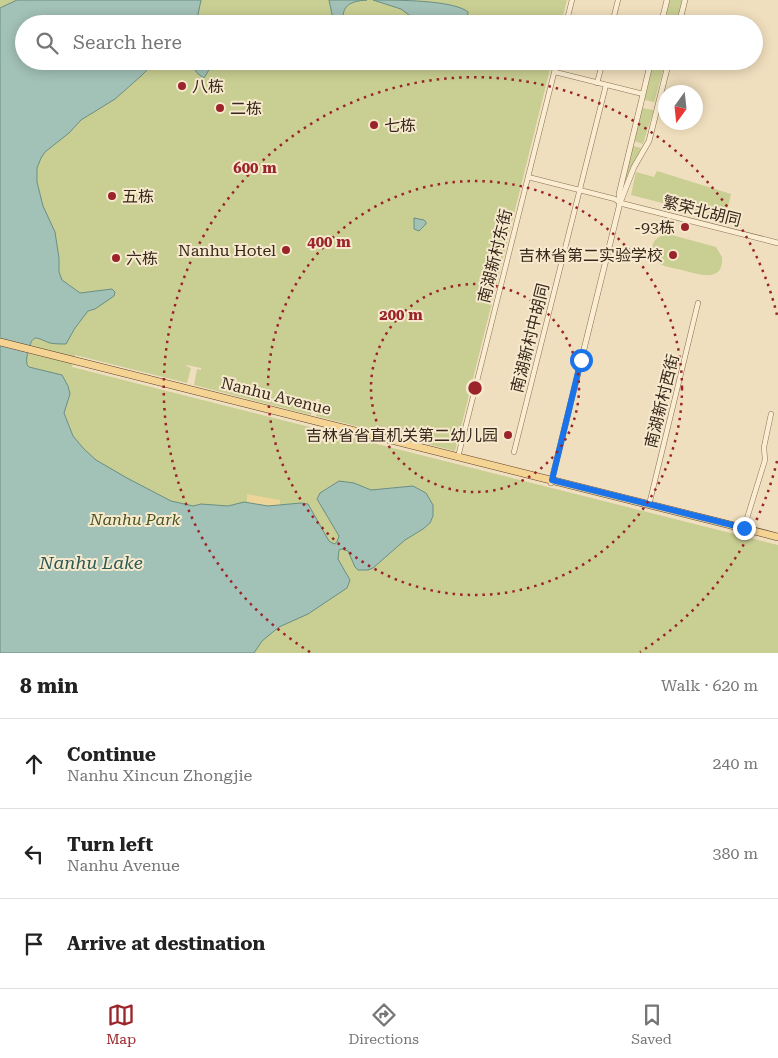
<!DOCTYPE html>
<html lang="en">
<head>
<meta charset="utf-8">
<style>
  :root { --surface:#fff; --page:#f6f6f6; --text:#222; --muted:#767676; --line:#e0e0e0; --accent:#9a2429 }
  body { margin:0; font-family:"Roboto Serif","Noto Sans SC",serif; background:var(--page); color:var(--text) }
  .compass { position:absolute; left:658px; top:85px; width:45px; height:45px; border-radius:50%; background:var(--surface); box-shadow:0 2px 12px #0003; rotate:195deg }
  .stop { position:absolute; width:15px; height:15px; margin:-11px; border:4px solid #1a73e8; border-radius:50%; background:#fff }
  .stop.end { background:#1a73e8; border-color:#fff; box-shadow:0 1px 5px #0008 }
  .list { margin:0; padding:0; list-style:none }
  h2 { display:flex; justify-content:space-between; align-items:center; height:65px; margin:0; padding:0 20px; font-size:21px }
  h2 small { font-size:16px; font-weight:400; color:var(--muted) }
  .list li { display:grid; grid-template-columns:32px 1fr auto; gap:15px; align-items:center; box-sizing:border-box; height:90px; padding:0 20px; border-top:1px solid var(--line) }
  .list b { display:block; font-size:19px; white-space:nowrap }
  .list p { margin:0; font-size:16px; white-space:nowrap; color:var(--muted) }
  .list em { font-size:16px; font-style:normal; color:var(--muted) }
  .icon { flex:none; width:28px; height:28px; fill:none; stroke:currentColor; stroke-width:2; stroke-linecap:round; stroke-linejoin:round }
  .map { position:relative; flex:none; width:778px; height:653px; overflow:hidden }
  .search { position:absolute; background:var(--surface); box-shadow:0 2px 12px #0003; left:15px; right:15px; top:15px; height:55px; display:flex; align-items:center; gap:12px; box-sizing:border-box; padding:0 18px; border-radius:28px; color:var(--muted); font-size:19px }
  .sheet { height:335px; background:var(--surface) }
  nav { display:flex; justify-content:space-around; align-items:center; box-sizing:border-box; height:70px; border-top:1px solid var(--line); background:var(--surface); font-size:14px; color:var(--muted) }
  nav a { display:grid; justify-items:center; gap:2px }
  nav .on { color:var(--accent) }
  .map>svg:first-child { display:block }
  .green { fill:#c9ce92 }
  .sand { fill:#edd499 }
  .water { fill:#a2c1b7; stroke:#698f84 }
  .lines { fill:none; stroke-linecap:round; stroke-linejoin:round }
  .minor-casing { stroke:#896f56; stroke-width:5.5 }
  .tertiary-casing { stroke:#896f56; stroke-width:6 }
  .primary-casing { stroke:#563d2b; stroke-width:8 }
  .minor { stroke:#faedd1; stroke-width:4.5 }
  .tertiary { stroke:#faedd1; stroke-width:5 }
  .primary { stroke:#f5d393; stroke-width:7 }
  .route { stroke:#1a73e8; stroke-width:6 }
  .ring { fill:none; stroke:#9a2429; stroke-width:2.5; stroke-dasharray:2.5 5 }
  .poi-dot { fill:#9a2429; stroke:#f7e9ce; stroke-width:2 }
  .labels { text-anchor:middle; dominant-baseline:central; stroke-width:4; stroke-linejoin:round; paint-order:stroke }
  .poi-label { font-size:16px; fill:#37281b; stroke:#f7e9ce; text-anchor:start }
  .street-label { font-size:16px; fill:#37281b; stroke:#f7e9ce }
  .park-label { font-size:16px; font-style:italic; fill:#495521; stroke:#f7e9ce }
  .water-label { font-size:18px; font-style:italic; fill:#2a5853; stroke:#f7e9ce }
  .centre { fill:#9a2429; stroke:#f7e9ce; stroke-width:2.5 }
  .ring-label { font-size:15px; text-anchor:middle; font-weight:bold; fill:#9a2429; stroke:#f7e9ce; stroke-width:4; stroke-linejoin:round; paint-order:stroke }
</style>
</head>
<body>
<div class="map">
<svg width="778" height="653" viewBox="0 0 778 653">
  <rect width="100%" height="100%" fill="#f0dfbe"/>
  <g class="green">
    <path d="M0,0H567L561,24H24V61H552L455,451L316,416L320,399H316L311,415L194,385L197,369L201,370V368L187,365L186,366L191,368L187,383L75,355L72,367L778,545V653H0Z"/>
    <path d="M670,0H682L676,24H664Z"/>
    <path d="M654,61H666L654,102L645,100V97Z"/>
    <path d="M642,108L653,110V112L643,144L634,141Z"/>
    <path d="M633,146L641,148L624,183Z"/>
    <path d="M657,171L731,194L725,219L631,195L636,172L654,177Z"/>
    <path d="M668,234L716,247L722,257C724,284 697,274 682,270C674,268 665,267 658,263C646,252 652,236 668,234Z"/>
  </g>
  <path class="sand" d="M247,494L280,500V505L264,506L247,503Z"/>
  <g class="water">
    <path d="M17,0H201L196,24H24V61H156L141,76L115,99L81,120L69,133L45,152L41,158L37,168V182L43,206L55,232L59,258V272L62,280L80,293L112,289L115,292L114,296L95,309L88,311L75,328L66,344C61,344 55,344 50,343C38,339 33,332 29,349C27,355 26,359 27,365L29,367L62,375L68,386L70,394L64,413L73,436L84,449L96,460L127,478L171,501L193,506L201,504L228,506L244,502L268,506L301,503L308,504L329,541L334,544L337,542L339,536L317,499L320,493L339,481L354,483L371,490L413,486L426,493L433,505V516L430,523L423,529L405,540L373,568L368,570H358L355,567L348,551L342,549L339,550L338,559L350,580L347,588L308,614L279,627L262,641L254,653H0V8Z"/>
    <path d="M329,0H367C350,1 340,6 344,24H334Z"/>
    <path d="M373,0C396,0 454,0 468,12L467,24H421L401,9Z"/>
    <path d="M189,61H209L210,68L204,78L198,74Z"/>
    <path d="M414,218L424,220L426,222V224L419,231L414,229Z"/>
  </g>
  <g class="lines">
    <defs>
      <g id="minor">
        <path d="M566,24L572,0"/>
        <path d="M612,24L618,0"/>
        <path d="M555,72L643,94"/>
        <path d="M597,83L603,61"/>
        <path d="M528,177L615,199L620,203"/>
        <path d="M514,452L606,85"/>
        <path d="M458,457L557,61"/>
        <path d="M649,505L698,303"/>
        <path d="M744,528L765,460L764,447L771,414"/>
      </g>
      <g id="tertiary">
        <path d="M661,24L667,0"/>
        <path d="M679,24L685,0"/>
        <path d="M620,203L778,243"/>
        <path d="M620,203L619,194L651,61"/>
        <path d="M551,483L620,203L634,167L649,141L669,61"/>
      </g>
      <path id="primary" d="M0,342L778,537"/>
    </defs>
    <use href="#minor" class="minor-casing"/>
    <use href="#tertiary" class="tertiary-casing"/>
    <use href="#primary" class="primary-casing"/>
    <use href="#minor" class="minor"/>
    <use href="#tertiary" class="tertiary"/>
    <use href="#primary" class="primary"/>
  </g>
  <g class="lines">
    <path class="route" d="M581,360L552,480L744,528"/>
  </g>
  <g class="ring">
    <circle cx="475" cy="388" r="104"/>
    <circle cx="475" cy="388" r="207"/>
    <path d="M777 461A311 311 0 0 1 640 652M310 652A311 311 0 1 1 777 315"/>
  </g>
  <g class="poi-dot">
    <circle cx="182" cy="86" r="5"/>
    <circle cx="220" cy="108" r="5"/>
    <circle cx="374" cy="125" r="5"/>
    <circle cx="112" cy="196" r="5"/>
    <circle cx="685" cy="227" r="5"/>
    <circle cx="286" cy="250" r="5"/>
    <circle cx="673" cy="255" r="5"/>
    <circle cx="116" cy="258" r="5"/>
    <circle cx="508" cy="435" r="5"/>
  </g>
  <g class="labels">
    <g class="poi-label">
      <text x="192" y="86">八栋</text>
      <text x="230" y="108">二栋</text>
      <text x="384" y="125">七栋</text>
      <text x="122" y="196">五栋</text>
      <text x="675" y="227" text-anchor="end">-93栋</text>
      <text x="276" y="250" text-anchor="end">Nanhu Hotel</text>
      <text x="663" y="255" text-anchor="end">吉林省第二实验学校</text>
      <text x="126" y="258">六栋</text>
      <text x="498" y="435" text-anchor="end">吉林省省直机关第二幼儿园</text>
    </g>
    <g class="street-label">
      <text transform="translate(702 211) rotate(14)">繁荣北胡同</text>
      <text transform="translate(495 256) rotate(-76)">南湖新村东街</text>
      <text transform="translate(530 338) rotate(-76)">南湖新村中胡同</text>
      <text transform="translate(276 396) rotate(14)">Nanhu Avenue</text>
      <text transform="translate(662 401) rotate(-76)">南湖新村西街</text>
    </g>
    <g class="park-label">
      <text x="135" y="519">Nanhu Park</text>
    </g>
    <g class="water-label">
      <text x="91" y="562">Nanhu Lake</text>
    </g>
  </g>
  <circle cx="475" cy="388" r="8" class="centre"/>
  <g class="ring-label">
    <text x="255" y="173">600 m</text>
    <text x="329" y="247">400 m</text>
    <text x="401" y="320">200 m</text>
  </g>
</svg>
<svg class="compass" viewBox="-18 -18 36 36"><path d="M0-13l5 13h-10z" fill="#e53935"/><path d="M0 13l5-13h-10z" fill="#767676"/></svg>
<div class="stop" style="left:581px;top:360px"></div>
<div class="stop end" style="left:744px;top:528px"></div>
<div class="search"><svg class="icon" aria-label="search" viewBox="0 0 24 24"><circle cx="10" cy="10" r="6"/><path d="M15 15l6 6"/></svg>Search here</div>
</div>
<section class="sheet">
<h2>8 min<small>Walk · 620 m</small></h2>
<ul class="list">
<li><svg class="icon" aria-label="ahead" viewBox="0 0 24 24"><path d="M12 20V5M6 11l6-6 6 6"/></svg><div><b>Continue</b><p>Nanhu Xincun Zhongjie</p></div><em>240 m</em></li>
<li><svg class="icon" aria-label="left" viewBox="0 0 24 24"><path d="M17 20v-9H6M10 6l-5 5 5 5"/></svg><div><b>Turn left</b><p>Nanhu Avenue</p></div><em>380 m</em></li>
<li><svg class="icon" aria-label="arrive" viewBox="0 0 24 24"><path d="M6 21V4h12l-3 4 3 4H6"/></svg><div><b>Arrive at destination</b></div></li>
</ul>
</section>
<nav>
<a class="on"><svg class="icon" aria-label="map" viewBox="0 0 24 24"><path d="M3 6l6-2 6 2 6-2v14l-6 2-6-2-6 2zM9 4v14M15 6v14"/></svg>Map</a>
<a><svg class="icon" aria-label="directions" viewBox="0 0 24 24"><path d="M12 3l9 9-9 9-9-9zM9 14v-3h6M13 9l2 2-2 2"/></svg>Directions</a>
<a><svg class="icon" aria-label="saved" viewBox="0 0 24 24"><path d="M7 4h10v16l-5-4-5 4z"/></svg>Saved</a>
</nav>
</body>
</html>
